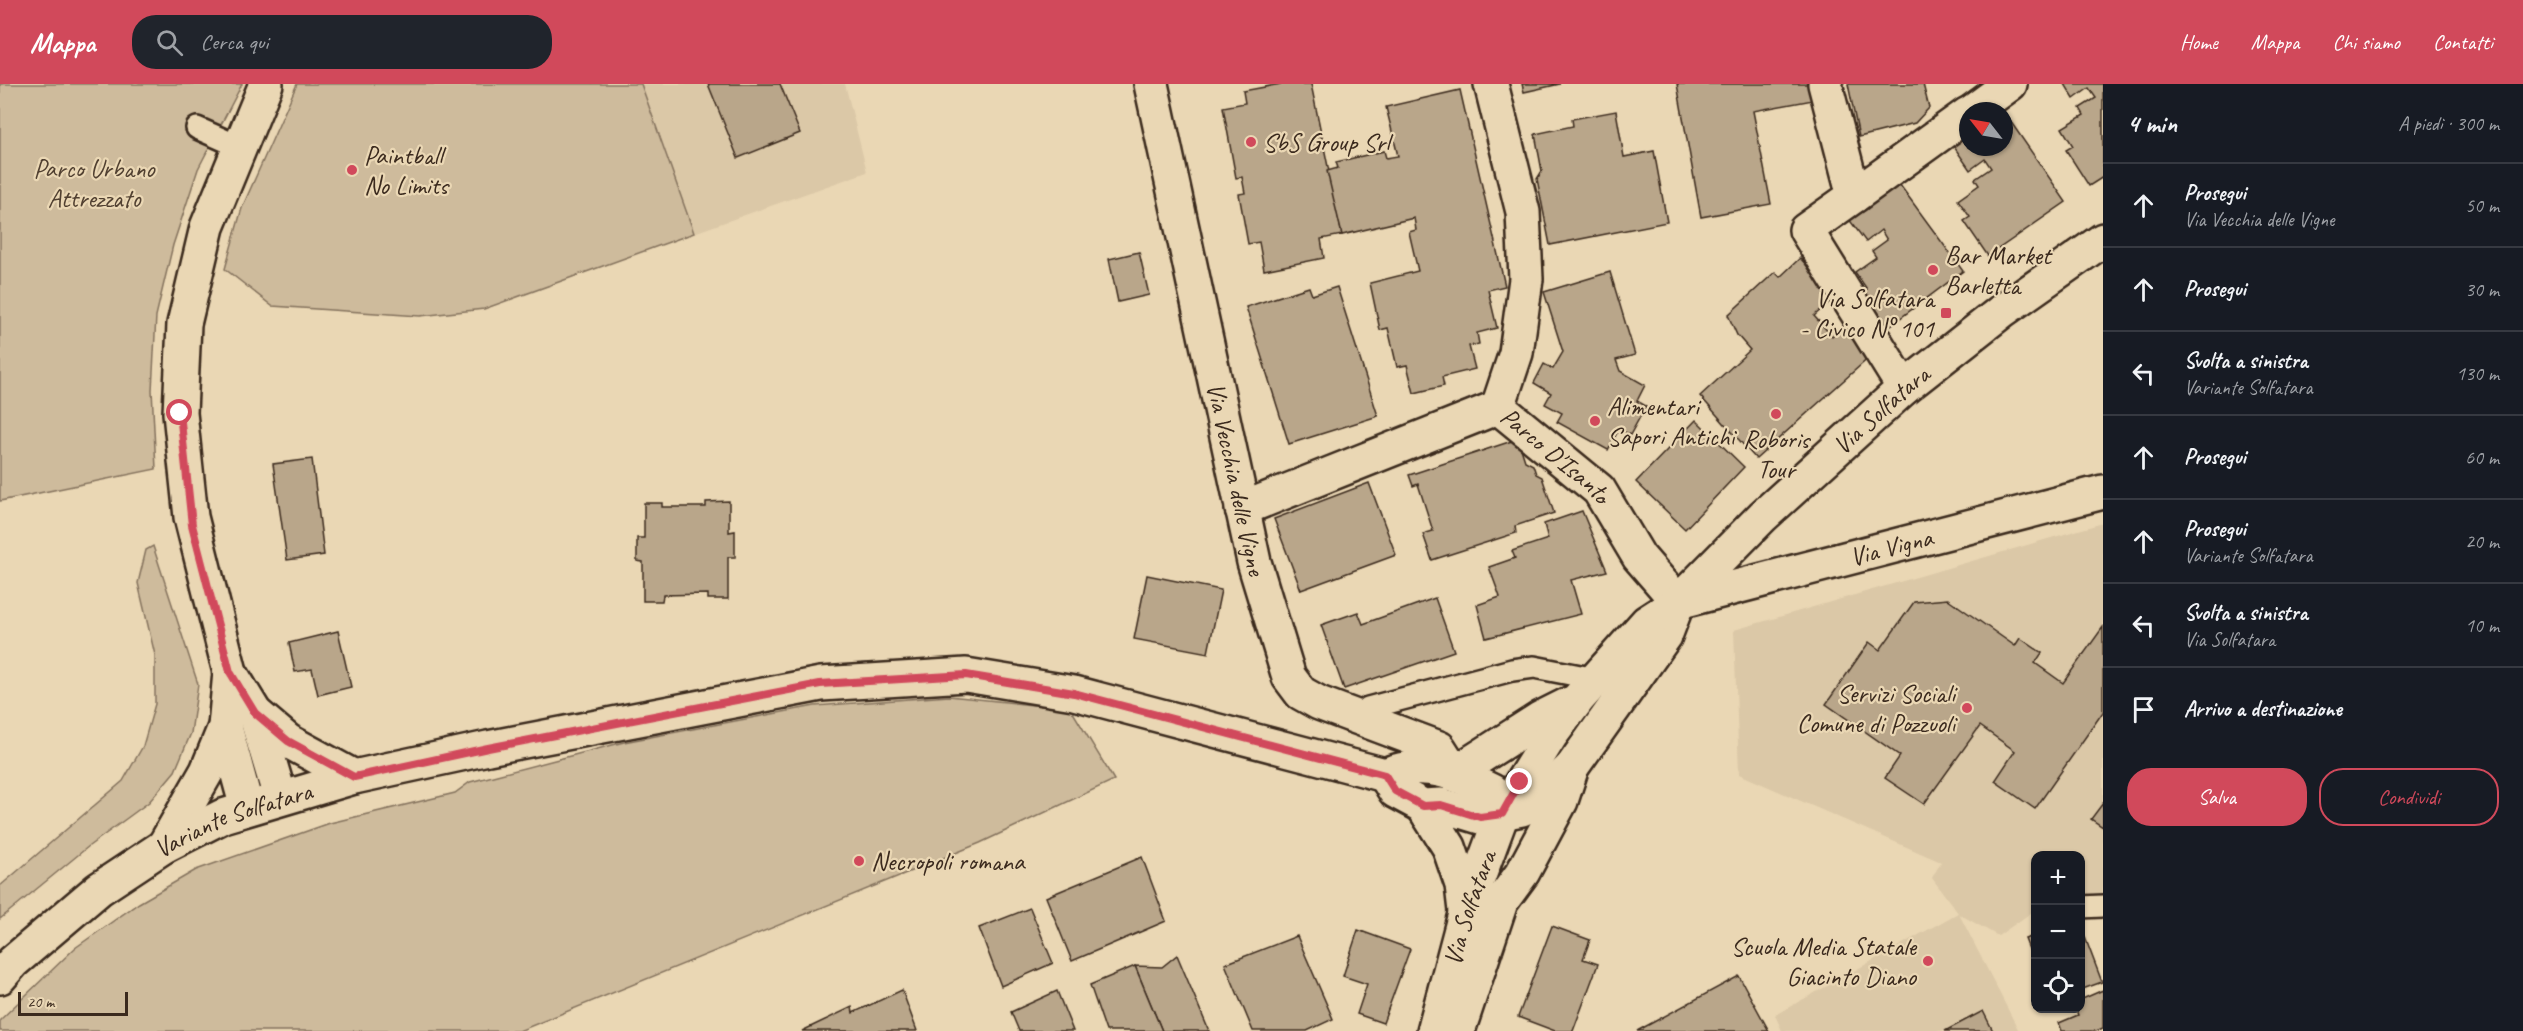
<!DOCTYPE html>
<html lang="it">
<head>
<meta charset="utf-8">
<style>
  :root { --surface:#171b24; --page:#20242c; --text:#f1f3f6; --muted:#9ea1a6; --line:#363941; --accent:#d1495b }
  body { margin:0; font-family:Caveat,sans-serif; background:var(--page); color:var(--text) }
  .controls { position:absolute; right:18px; bottom:18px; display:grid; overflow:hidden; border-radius:12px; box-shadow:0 2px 4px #0004 }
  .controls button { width:54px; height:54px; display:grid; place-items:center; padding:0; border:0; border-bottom:2px solid var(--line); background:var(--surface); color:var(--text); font:30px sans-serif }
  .compass { position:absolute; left:1959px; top:18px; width:54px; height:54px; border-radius:50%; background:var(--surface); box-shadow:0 2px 4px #0004; rotate:301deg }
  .scale { position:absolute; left:18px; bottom:15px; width:110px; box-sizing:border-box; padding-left:6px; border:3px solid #3b2a1e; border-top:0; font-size:16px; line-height:21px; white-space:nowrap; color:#3b2a1e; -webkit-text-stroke:4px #ead7b4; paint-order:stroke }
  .stop { position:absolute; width:18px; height:18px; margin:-14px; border:4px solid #d1495b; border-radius:50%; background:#fff }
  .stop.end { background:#d1495b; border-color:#fff; box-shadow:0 2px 6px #0008 }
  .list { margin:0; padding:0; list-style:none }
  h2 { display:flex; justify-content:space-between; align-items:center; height:78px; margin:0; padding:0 24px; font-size:26px }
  h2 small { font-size:20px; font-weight:400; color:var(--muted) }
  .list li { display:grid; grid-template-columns:39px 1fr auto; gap:18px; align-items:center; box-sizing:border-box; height:84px; padding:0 24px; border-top:2px solid var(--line) }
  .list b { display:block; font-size:22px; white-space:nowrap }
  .list p { margin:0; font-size:20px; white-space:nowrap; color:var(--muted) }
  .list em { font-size:20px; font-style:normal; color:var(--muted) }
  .actions { display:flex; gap:12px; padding:18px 24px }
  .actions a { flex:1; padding:14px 0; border:2px solid var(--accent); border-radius:24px; text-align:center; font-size:21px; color:var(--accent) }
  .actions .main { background:var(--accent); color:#fff }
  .icon { flex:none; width:33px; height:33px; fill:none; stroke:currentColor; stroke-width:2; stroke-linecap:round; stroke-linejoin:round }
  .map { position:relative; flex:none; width:2103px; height:947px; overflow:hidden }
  header { display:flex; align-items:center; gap:36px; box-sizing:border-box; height:84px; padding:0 30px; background:var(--accent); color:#fff }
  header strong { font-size:28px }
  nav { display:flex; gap:33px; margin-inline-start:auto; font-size:21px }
  .search { width:420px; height:54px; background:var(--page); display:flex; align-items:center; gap:15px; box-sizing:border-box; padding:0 21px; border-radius:24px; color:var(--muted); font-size:22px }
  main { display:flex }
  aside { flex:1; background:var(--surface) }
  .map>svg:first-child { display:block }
  .built { fill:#dbc8a7 }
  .green { fill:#cebb9c; stroke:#84725d; stroke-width:1.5 }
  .building { fill:#b9a68a; stroke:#3b2a1e; stroke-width:1.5 }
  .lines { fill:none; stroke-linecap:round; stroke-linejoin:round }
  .service-casing { stroke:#3b2a1e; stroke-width:26 }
  .minor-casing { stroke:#3b2a1e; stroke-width:38 }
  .secondary-casing { stroke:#3b2a1e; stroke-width:38 }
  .primary-casing { stroke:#3b2a1e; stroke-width:38 }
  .service { stroke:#ead7b4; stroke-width:21 }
  .minor { stroke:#ead7b4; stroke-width:33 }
  .secondary { stroke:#ead7b4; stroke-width:33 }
  .primary { stroke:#ead7b4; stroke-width:33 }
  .route { stroke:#d1495b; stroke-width:8 }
  .poi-dot { fill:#d1495b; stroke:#ead7b4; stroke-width:2 }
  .labels { text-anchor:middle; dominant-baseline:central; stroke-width:4.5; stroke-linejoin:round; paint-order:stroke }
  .poi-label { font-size:26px; fill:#3b2a1e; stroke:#ead7b4; text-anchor:start }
  .park-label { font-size:26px; fill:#514031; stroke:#ead7b4 }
  .street-label { font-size:26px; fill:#3b2a1e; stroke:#ead7b4 }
</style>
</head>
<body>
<header>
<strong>Mappa</strong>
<div class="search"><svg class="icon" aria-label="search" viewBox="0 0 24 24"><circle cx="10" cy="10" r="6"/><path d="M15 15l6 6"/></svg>Cerca qui</div>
<nav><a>Home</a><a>Mappa</a><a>Chi siamo</a><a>Contatti</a></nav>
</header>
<main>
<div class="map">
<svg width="2103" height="947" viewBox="0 0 2103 947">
  <rect width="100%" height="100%" fill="#ead7b4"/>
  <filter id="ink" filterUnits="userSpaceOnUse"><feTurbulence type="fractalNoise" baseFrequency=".0167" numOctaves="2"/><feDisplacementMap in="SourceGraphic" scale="12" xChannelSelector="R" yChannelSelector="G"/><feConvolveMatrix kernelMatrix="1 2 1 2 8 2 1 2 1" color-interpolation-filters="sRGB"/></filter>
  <g filter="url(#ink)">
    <g class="built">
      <path d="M641,0H845L867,88L694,149Z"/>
      <path d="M2103,439V819L2081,822L2080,772H2036L2035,826L1998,852L1959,830L2019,947H1782L1775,931L1958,829L1932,794L1941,778L1739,690L1734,546Z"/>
    </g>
    <g class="green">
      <path d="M0,0H242L198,85L173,161L156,232L152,306L156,385L0,417Z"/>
      <path d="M297,0H641L694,149L484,225L420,232L272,222L225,185L242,124Z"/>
      <path d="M153,462L198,600L191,649L175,687L149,718L89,762L0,835V802L123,697L143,662L155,620V571L138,499L146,466Z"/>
      <path d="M949,612L1071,625L1114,696L980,759L519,947H0V936L75,864L139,819L196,786L330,739L455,709L470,698L624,658L815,622Z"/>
    </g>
    <g class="building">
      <path d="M708,0H780L800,49L738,74Z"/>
      <path d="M1281,0H1311L1342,151L1321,155L1324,174L1264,186L1259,158L1248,160L1239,110L1245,109L1242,93L1236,94L1223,23L1245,19L1243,7Z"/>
      <path d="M1522,0H1560L1524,8Z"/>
      <path d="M1677,0H1810L1813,16L1753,27L1771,120L1701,133Z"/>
      <path d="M1848,0H1923L1929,24L1915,39L1859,53Z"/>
      <path d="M2065,0H2103V93L2089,102L2066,66L2073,62L2062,44L2084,31L2080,24L2096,14L2089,4L2074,15Z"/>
      <path d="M1460,6L1505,202L1488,206L1497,244L1477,249L1479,260L1469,262L1475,285L1442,293L1444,302L1414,309L1407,281L1397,283L1388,244L1380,246L1370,199L1418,187L1409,148L1416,146L1414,134L1342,151L1327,87L1338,84L1336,78L1384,67L1386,74L1398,72L1386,23Z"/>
      <path d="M1616,27L1624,73L1654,67L1667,138L1550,161L1537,95L1542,87L1535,50L1573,42L1572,35Z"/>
      <path d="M2004,28L2066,118L1988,172L1964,137L1970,133L1958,116L1979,101L1975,95L1991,84L1985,75L1970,86L1950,57L1968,44V63H2004Z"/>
      <path d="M1894,93L1963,187L1887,244L1861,210L1867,205L1855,188L1876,173L1872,167L1887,156L1881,146L1866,158L1845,130Z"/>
      <path d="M1139,168L1149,211L1118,218L1109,175Z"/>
      <path d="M1800,174L1835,213L1814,232L1832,252L1844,241L1872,271L1756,375L1700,312L1750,266L1737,251L1728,231L1775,188L1780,193Z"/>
      <path d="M1610,188L1635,271L1616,276L1620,287L1645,301L1637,317L1646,322L1630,351L1619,345L1608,366L1557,338L1562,329L1545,320L1551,309L1534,299L1544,280L1553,285L1563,268L1544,208Z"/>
      <path d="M1309,203L1312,211L1337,203L1378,332L1289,360L1246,223Z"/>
      <path d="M1696,336L1744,383L1685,445L1636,398Z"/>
      <path d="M1518,355L1525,377L1533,381L1536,390L1542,393L1554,429L1515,442L1516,449L1432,476L1423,450L1433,447L1418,400L1413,402L1409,391Z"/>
      <path d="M312,375L324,471L287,476L273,380Z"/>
      <path d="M1369,399L1396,471L1301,506L1274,435Z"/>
      <path d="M729,417V448L735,447V473H728V515H708V510L663,511L662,517H643V478L637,477V454H644V419H662V423H706V418Z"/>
      <path d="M1582,427L1607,487L1571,496L1581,530L1486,554L1477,521L1500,513L1489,483L1515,474L1512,467L1548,455L1544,440Z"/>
      <path d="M1147,491L1221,506L1208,569L1134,555Z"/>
      <path d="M1435,514L1454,567L1344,605L1321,541L1358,528L1363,540Z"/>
      <path d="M1948,515L2015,562L2020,554L2042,569L2035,579L2063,599L2103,543V628L2035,725L1995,697L2015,667L1980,642L1924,720L1885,694L1900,672L1826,620L1869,558L1880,566L1914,518Z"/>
      <path d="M338,547L351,603L318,611L312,585L295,588L289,559Z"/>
      <path d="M2103,719V743L2091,735Z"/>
      <path d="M1142,773L1166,837L1072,877L1046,813Z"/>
      <path d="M1030,824L1053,879L1001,902L979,844Z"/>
      <path d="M2080,840L2102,898L2080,906Z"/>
      <path d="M1552,842L1590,856L1583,875L1598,880L1573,947H1555L1518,933Z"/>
      <path d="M1358,846L1410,865L1383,939L1357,930L1367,900L1343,892Z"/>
      <path d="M2036,851V883L2025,855Z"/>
      <path d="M1297,852L1333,935L1307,947H1253L1225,880Z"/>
      <path d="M1177,871L1209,947H1162L1135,882L1162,883Z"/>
      <path d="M1135,882L1162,947H1106L1090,901Z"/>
      <path d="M1739,892L1769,947H1637Z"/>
      <path d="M902,906L917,947H802L852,923L853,929Z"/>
      <path d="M2103,906V944L2096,947H2062L2059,939L2078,931L2075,924H2080V916Z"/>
      <path d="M1057,907L1073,947H1019L1011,928Z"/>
      <path d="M1983,927L1993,947H1945Z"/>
    </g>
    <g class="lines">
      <defs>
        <g id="service">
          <path d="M197,44L240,63"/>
          <path d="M1358,634L1368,624L1512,586L1534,583L1596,595"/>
          <path d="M2080,823L2103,822"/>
        </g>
        <g id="minor">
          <path d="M266,0L207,143L184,240L180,329L191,433L230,588L255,629L288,657L354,693"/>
          <path id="s1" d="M1151,0L1254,478L1289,593L1301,609L1319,619L1439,664L1455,689"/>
          <path id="s2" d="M1491,0L1523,128L1526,195L1516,269L1498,323L1599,406L1639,473L1678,518L2103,408"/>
          <path d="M1825,0L1854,112L1806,146L1904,304"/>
          <path d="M1973,27L2010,0"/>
          <path d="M1854,112L1968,30"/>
          <path d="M1242,425L1498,323"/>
          <path d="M255,629L280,713"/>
          <path d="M225,643L247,724"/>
          <path d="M164,762L207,687L225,643L230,588"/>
        </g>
        <g id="secondary">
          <path d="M1423,722L1449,763L1462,801L1465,827"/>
          <path id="s3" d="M1434,947L1465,830L1502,730"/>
          <path d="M1458,947L1501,818L1523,788L1561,717L1572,683"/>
        </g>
        <g id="primary">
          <path d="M1455,689L1541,634L1569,620"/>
          <path d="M1385,691L1395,707L1423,722L1441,721L1480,733L1522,725L1543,711L1572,683L1665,552L1678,518"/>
          <path d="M1385,691C1423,674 1457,690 1492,707L1502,730"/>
          <path id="s4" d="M1502,730L1551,651L1578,615L1647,538L1678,518L1763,432L1904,304L2002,227L2103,156"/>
          <path id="s5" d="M0,893L13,878L99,805L164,762L223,732L354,693L488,664L821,600L966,591L1074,609L1385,691"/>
        </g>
      </defs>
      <use href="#service" class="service-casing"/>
      <use href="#minor" class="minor-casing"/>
      <use href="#secondary" class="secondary-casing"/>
      <use href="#primary" class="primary-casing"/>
      <use href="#service" class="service"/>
      <use href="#minor" class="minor"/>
      <use href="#secondary" class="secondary"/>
      <use href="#primary" class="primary"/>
    </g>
  </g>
  <g class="lines" filter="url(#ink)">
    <path class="route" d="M180,329L192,441L230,588L255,629L288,657L354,693L488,664L820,600L966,591L1074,609L1385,691L1395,707L1423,722L1441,721L1480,733L1502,730L1520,698"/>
  </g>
  <g class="poi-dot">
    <circle cx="1251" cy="58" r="6"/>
    <circle cx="352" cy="86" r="6"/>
    <circle cx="1933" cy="186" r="6"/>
    <rect x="1940" y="223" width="12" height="12" rx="3"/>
    <circle cx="1776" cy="330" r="6"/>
    <circle cx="1595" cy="337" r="6"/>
    <circle cx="1967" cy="624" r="6"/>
    <circle cx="859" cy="777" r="6"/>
    <circle cx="1928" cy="877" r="6"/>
  </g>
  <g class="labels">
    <g class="poi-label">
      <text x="1263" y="58">SbS Group Srl</text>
      <text x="364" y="71">Paintball<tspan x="364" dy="30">No Limits</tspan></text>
      <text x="1945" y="171">Bar Market<tspan x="1945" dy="30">Barletta</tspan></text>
      <text x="1934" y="214" text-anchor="end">Via Solfatara<tspan x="1934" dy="30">- Civico N° 101</tspan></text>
      <text x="1607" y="322">Alimentari<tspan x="1607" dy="30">Sapori Antichi</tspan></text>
      <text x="1776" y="355" text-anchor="middle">Roboris<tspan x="1776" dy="30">Tour</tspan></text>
      <text x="1955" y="609" text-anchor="end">Servizi Sociali<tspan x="1955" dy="30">Comune di Pozzuoli</tspan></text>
      <text x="871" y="777">Necropoli romana</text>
      <text x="1916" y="862" text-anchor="end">Scuola Media Statale<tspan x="1916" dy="30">Giacinto Diano</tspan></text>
    </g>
    <g class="park-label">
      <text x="94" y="84">Parco Urbano<tspan x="94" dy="30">Attrezzato</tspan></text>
    </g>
    <g class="street-label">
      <text stroke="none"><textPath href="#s4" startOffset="558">Via Solfatara</textPath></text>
      <text stroke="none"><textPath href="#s2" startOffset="406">Parco D'Isanto</textPath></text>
      <text stroke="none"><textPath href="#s1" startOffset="404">Via Vecchia delle Vigne</textPath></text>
      <text stroke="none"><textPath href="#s2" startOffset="819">Via Vigna</textPath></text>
      <text stroke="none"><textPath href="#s5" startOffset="285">Variante Solfatara</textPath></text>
      <text stroke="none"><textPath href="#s3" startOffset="128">Via Solfatara</textPath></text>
    </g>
  </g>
</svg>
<div class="controls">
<button>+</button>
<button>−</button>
<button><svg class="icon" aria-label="locate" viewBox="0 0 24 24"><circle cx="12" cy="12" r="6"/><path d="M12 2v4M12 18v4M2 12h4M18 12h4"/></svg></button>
</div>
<svg class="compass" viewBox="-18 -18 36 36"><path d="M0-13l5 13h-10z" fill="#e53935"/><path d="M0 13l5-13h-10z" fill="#9ea1a6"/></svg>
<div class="scale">20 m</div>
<div class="stop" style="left:180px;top:329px"></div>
<div class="stop end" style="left:1520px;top:698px"></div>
</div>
<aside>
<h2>4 min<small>A piedi · 300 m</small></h2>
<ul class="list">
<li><svg class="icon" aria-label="ahead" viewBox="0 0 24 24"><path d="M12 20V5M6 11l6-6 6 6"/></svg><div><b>Prosegui</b><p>Via Vecchia delle Vigne</p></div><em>50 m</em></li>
<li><svg class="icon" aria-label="ahead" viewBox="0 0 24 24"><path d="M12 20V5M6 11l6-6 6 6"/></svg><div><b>Prosegui</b></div><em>30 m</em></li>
<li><svg class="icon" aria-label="left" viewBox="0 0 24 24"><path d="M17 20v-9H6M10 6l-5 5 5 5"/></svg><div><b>Svolta a sinistra</b><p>Variante Solfatara</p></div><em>130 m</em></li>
<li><svg class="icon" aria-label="ahead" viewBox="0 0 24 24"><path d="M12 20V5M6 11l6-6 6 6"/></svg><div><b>Prosegui</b></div><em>60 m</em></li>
<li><svg class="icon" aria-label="ahead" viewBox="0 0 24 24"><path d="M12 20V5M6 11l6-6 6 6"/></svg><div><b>Prosegui</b><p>Variante Solfatara</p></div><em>20 m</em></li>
<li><svg class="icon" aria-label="left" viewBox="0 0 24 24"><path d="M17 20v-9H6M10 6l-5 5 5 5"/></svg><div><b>Svolta a sinistra</b><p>Via Solfatara</p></div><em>10 m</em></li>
<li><svg class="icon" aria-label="arrive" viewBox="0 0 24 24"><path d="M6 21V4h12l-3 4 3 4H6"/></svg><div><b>Arrivo a destinazione</b></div></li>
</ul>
<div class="actions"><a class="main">Salva</a><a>Condividi</a></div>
</aside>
</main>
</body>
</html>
